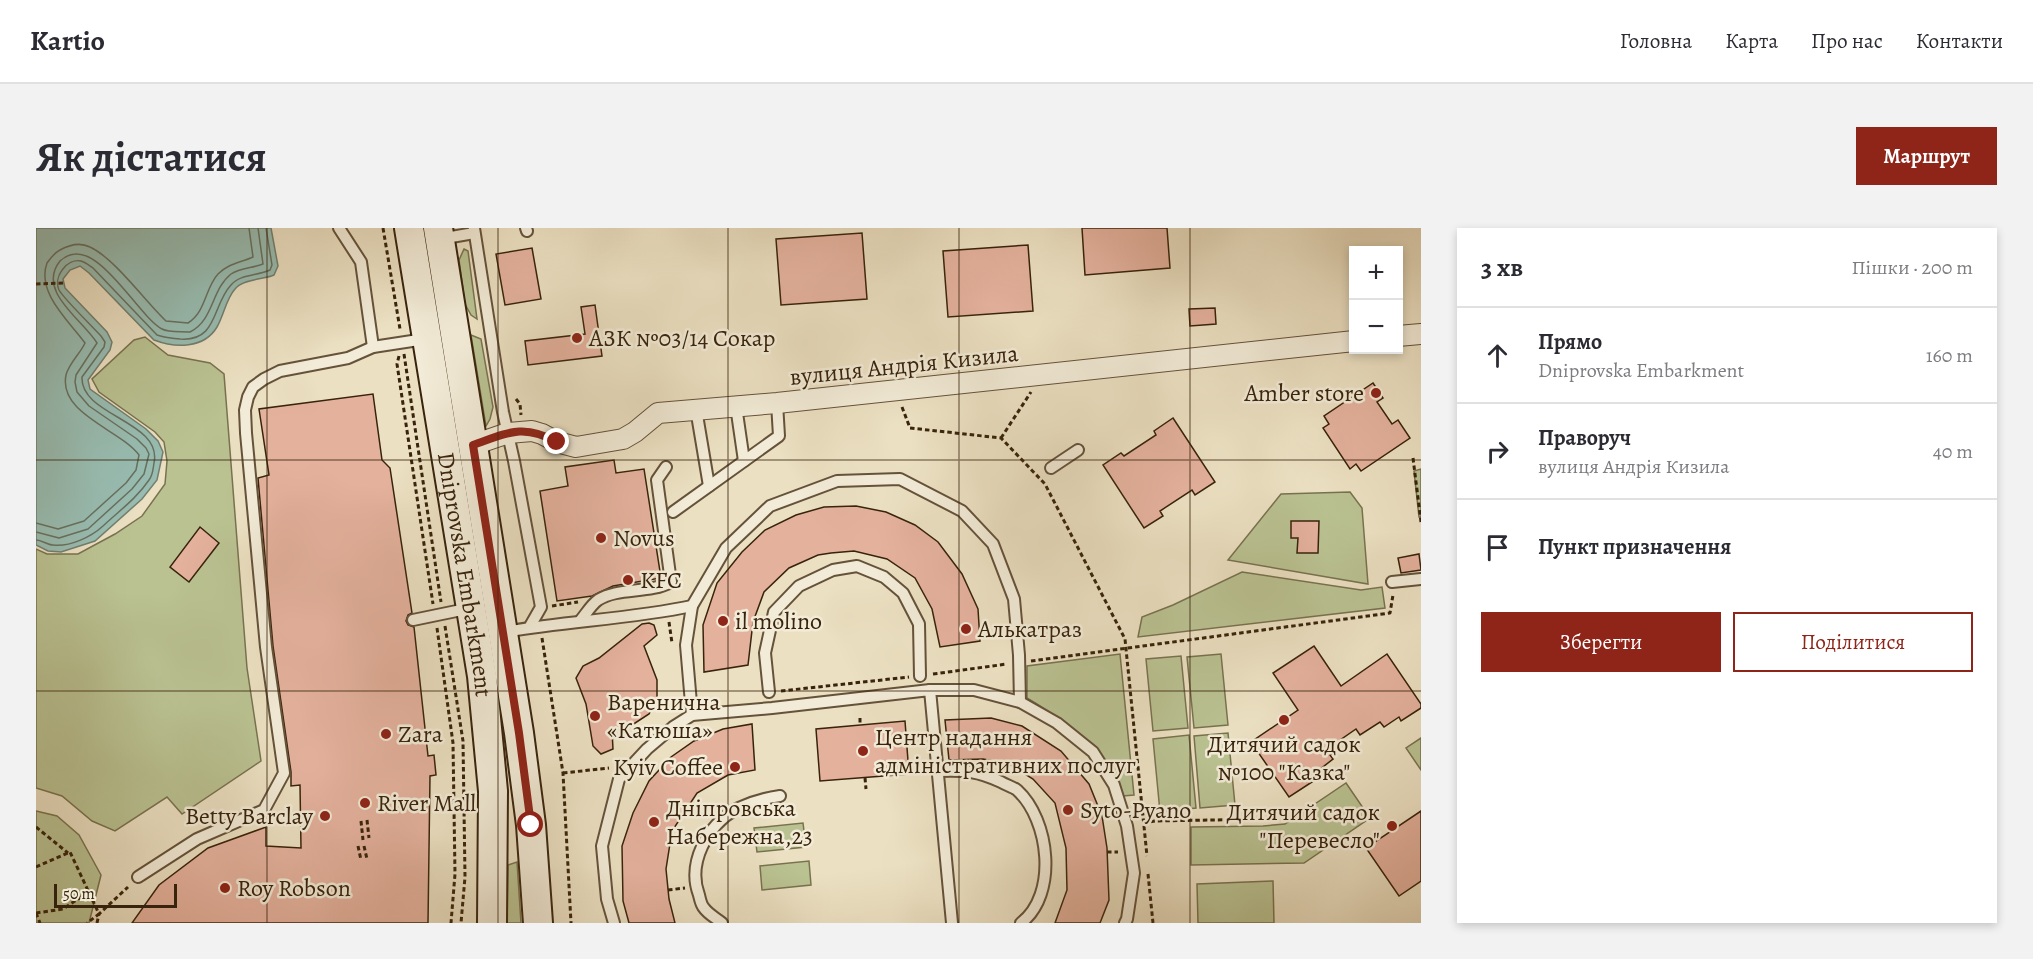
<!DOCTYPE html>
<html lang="uk">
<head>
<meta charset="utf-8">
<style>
  :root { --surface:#fff; --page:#f2f2f3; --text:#2b2b33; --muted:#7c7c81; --line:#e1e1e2; --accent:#8f2418 }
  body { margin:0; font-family:Alegreya,serif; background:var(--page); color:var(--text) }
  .controls { position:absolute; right:18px; top:18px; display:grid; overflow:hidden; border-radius:0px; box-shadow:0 3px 9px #0003 }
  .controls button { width:54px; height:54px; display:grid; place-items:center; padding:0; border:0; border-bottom:2px solid var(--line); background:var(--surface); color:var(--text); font:30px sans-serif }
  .scale { position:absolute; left:18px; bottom:15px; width:123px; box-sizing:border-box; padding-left:6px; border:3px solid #38230c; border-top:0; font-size:16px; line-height:21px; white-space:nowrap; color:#38230c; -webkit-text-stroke:4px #f2ebd7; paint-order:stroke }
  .stop { position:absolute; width:18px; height:18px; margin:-14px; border:4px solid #8f2418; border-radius:50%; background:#fff }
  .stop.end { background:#8f2418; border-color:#fff; box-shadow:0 2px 6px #0008 }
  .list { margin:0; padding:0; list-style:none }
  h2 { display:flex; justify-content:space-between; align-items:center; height:78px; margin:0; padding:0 24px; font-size:26px }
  h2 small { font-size:20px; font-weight:400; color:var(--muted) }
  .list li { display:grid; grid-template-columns:39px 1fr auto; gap:18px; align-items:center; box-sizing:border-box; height:96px; padding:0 24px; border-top:2px solid var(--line) }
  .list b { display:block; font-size:22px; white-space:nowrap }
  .list p { margin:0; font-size:20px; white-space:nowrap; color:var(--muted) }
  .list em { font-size:20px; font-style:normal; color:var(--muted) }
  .actions { display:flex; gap:12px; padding:18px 24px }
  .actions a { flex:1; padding:14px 0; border:2px solid var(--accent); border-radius:0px; text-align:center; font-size:21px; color:var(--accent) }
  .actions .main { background:var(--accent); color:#fff }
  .icon { flex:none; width:33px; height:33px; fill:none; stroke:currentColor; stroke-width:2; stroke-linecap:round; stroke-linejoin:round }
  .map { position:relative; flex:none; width:1385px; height:695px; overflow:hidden; border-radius:0px }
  header { display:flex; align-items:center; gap:36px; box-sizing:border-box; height:84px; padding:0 30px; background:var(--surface); border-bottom:2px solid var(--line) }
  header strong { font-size:28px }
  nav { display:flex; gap:33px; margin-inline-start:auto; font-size:21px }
  .intro { display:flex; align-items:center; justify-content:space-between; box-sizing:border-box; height:144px; padding:0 36px }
  h1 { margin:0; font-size:42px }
  .button { padding:15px 27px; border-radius:0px; background:var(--accent); color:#fff; font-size:21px; font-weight:700 }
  main { display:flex; gap:36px; padding:0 36px }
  aside { flex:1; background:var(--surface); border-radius:0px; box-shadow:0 3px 9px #0003 }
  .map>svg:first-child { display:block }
  .green { fill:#bac292; stroke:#79724f; stroke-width:1.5 }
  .water { fill:#98bdb2; stroke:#727f70; stroke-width:1.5 }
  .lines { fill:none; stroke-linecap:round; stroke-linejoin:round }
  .shore { stroke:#68705f; stroke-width:1.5 }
  .building { fill:#e4b19d; stroke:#38230c; stroke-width:1.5 }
  .service-casing { stroke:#65523a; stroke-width:14 }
  .minor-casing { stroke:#65523a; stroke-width:22 }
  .secondary-casing { stroke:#38230c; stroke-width:32 }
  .path { stroke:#38230c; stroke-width:3; stroke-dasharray:4.5 3; stroke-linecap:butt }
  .service { stroke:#f2ebd7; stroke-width:10 }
  .minor { stroke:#f2ebd7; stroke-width:20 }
  .secondary { stroke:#f2ebd7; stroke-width:28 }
  .route { stroke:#8f2418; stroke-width:8 }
  .grid { fill:none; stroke:#38230c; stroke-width:1.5; stroke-opacity:0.55 }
  .poi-dot { fill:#8f2418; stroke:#f2ebd7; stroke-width:2 }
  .labels { text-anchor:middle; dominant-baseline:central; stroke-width:5; stroke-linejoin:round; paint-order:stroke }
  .poi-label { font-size:24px; fill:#38230c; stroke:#f2ebd7; text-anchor:start }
  .street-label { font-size:24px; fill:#38230c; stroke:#f2ebd7 }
</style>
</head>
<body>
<header>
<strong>Kartio</strong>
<nav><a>Головна</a><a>Карта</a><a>Про нас</a><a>Контакти</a></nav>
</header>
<div class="intro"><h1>Як дістатися</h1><a class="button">Маршрут</a></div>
<main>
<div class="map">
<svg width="1385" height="695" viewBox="0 0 1385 695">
  <rect width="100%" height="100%" fill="#ebe0c2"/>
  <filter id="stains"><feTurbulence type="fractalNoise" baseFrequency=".00333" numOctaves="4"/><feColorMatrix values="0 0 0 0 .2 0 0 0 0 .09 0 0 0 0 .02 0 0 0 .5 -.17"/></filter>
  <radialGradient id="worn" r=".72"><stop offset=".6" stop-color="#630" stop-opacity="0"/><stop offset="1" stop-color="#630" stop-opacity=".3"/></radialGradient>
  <g class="green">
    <path d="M428,21L432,23L441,91L435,87L429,76L423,32Z"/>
    <path d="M435,107L445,111L457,179L454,191L450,198Z"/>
    <path d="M109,109L132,127L174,135L188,146L211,440L225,533L146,586L131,569L79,603L56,593L26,568L0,560V321L11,326H42L79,306L106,288L129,256L131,233L128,214L119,204L63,164L56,151L98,112Z"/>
    <path d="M1385,241V289H1383L1378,243Z"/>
    <path d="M1314,264L1326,280L1332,356L1192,332L1245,266Z"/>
    <path d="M1206,344L1325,362L1346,359L1349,380L1102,409L1106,389L1137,377Z"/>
    <path d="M1084,426L1098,567L1087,568C1069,519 1034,496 991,470V438Z"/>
    <path d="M1185,426L1192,497L1158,500L1151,429Z"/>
    <path d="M1145,428L1152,500L1117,503L1110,431Z"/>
    <path d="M1192,505L1199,577L1164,580L1158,508Z"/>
    <path d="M1153,507L1160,580L1124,584L1117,511Z"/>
    <path d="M1385,510V542L1370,520Z"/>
    <path d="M1310,555L1334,590L1268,635L1155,637V599L1227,598L1249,596Z"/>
    <path d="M0,583L21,588L43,607L65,647L53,695H0Z"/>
    <path d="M767,595L770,619L721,624L718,600Z"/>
    <path d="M773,633L775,657L726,662L724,638Z"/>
    <path d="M481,634L485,695H471L472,637Z"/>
    <path d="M1237,653L1238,695H1162L1161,656Z"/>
  </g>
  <path class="water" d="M0,0H235L242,38L238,47C226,52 207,51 199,61C190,71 188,87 181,99C168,121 139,120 118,112L53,45L44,38L34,42L27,51L29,60L71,104L76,114L74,122L52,152L54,161L110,201L122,213L127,224L121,252L106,271L59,313L25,324L12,323L0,317Z"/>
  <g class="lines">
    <g class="shore">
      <path d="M0,295L22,301L48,293L90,255L100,242L103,227C85,202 22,186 30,147C33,135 44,126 49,115C34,94 0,65 11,35C14,31 18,25 24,22C33,17 44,14 54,19C78,30 109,73 130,93L152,95C170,84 169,60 182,46C193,35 204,35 217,29L213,0"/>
      <path d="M0,304L23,310L52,301L96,261L108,246L113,226L110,220L101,211L53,178L41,164L39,154L40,147L61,115C46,91 0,63 24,33C58,1 100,87 126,101C133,105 146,103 154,104C178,92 175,62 195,46C204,40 217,40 227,36L222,0"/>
      <path d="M0,312C6,312 11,317 17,317C34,319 55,309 67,298C83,283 101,270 113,252C117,247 117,241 118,235C127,193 44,188 46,149L68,119L69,114L65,108C56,98 28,71 23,62C17,49 31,30 45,33C49,34 54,38 57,40L121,107C129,110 136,110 144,111C182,114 176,77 195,57C204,46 221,48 234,42L236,37L230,0"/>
    </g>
  </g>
  <g class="building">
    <path d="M1046,0H1131L1134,40L1049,47Z"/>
    <path d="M826,5L831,71L745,77L740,11Z"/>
    <path d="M992,17L997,83L912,89L907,23Z"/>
    <path d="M496,20L505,71L469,77L460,26Z"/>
    <path d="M559,77L566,128L492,137L489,113L549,106L545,79Z"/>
    <path d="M1179,80L1180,96L1154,98L1153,81Z"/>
    <path d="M1337,155L1347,170L1341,174L1356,196L1362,192L1374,210L1325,243L1320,236L1314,241L1287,200L1293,196L1288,188Z"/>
    <path d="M337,166L346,232L354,240L376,385L372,387L370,393L372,397L378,399L392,528L398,527L400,547L394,548L392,695H96L123,657L172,620L230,599V618L265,620L264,557L255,558V544L237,418L222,250L233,247L223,181Z"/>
    <path d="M1137,190L1179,254L1159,267L1156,262L1124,283L1127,288L1108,300L1067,237L1085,225L1088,228L1120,207L1118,203Z"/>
    <path d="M578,232L580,245L608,241L625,350L577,358L556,368L521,373L504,263L532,258L529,239Z"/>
    <path d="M820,278L850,284L879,297L902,314L926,346L942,381L944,413L904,419L896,381L879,350L851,331L818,323L795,325L782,327L753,340L728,364L717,394L712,437L668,444L667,397L681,355L706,324L729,302L760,287L788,279Z"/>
    <path d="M1255,293H1283L1282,325H1261L1262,310H1255Z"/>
    <path d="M164,299L183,315L153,354L134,339Z"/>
    <path d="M1383,326L1385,342L1365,345L1362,330Z"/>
    <path d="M613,395L618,397L621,407L608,418L621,452V471L613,486L593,499L576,503L577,521L565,526L557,518L550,476L540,450L547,438L563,430L606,396Z"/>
    <path d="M1278,418L1305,458L1351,426L1385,476V480L1365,493L1363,489L1348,499L1344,494L1324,507L1320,501L1297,517L1301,523L1294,527L1297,531L1273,550L1276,554L1253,569L1215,514L1262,482L1237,445Z"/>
    <path d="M955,490L986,498L1025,523L1053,556L1066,588L1071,620L1073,672L1064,695H1019L1031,662L1030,620L1019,575L997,551L973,536L947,531L913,532L909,492Z"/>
    <path d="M869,493L873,546L784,553L780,501Z"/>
    <path d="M716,496L719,542L692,547L661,565L636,603L630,641L633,671L639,695H593L587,673L586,618L597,585L613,553L635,529L658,513L687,501Z"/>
    <path d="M1385,583V653L1363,668L1330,620Z"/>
  </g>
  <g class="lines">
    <defs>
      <g id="service">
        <path d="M303,0L325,34L337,119"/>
        <path d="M438,0L467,184L478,233L505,379L493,400"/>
        <path d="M490,0L491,3"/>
        <path d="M404,11L438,5"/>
        <path d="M700,178L708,233"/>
        <path d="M660,181L673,258"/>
        <path d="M1015,240L1042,222"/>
        <path d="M637,284L743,208L741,175"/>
        <path d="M1356,354L1385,351"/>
        <path d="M377,392L435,380"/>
        <path d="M544,393C550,386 555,377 562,372C582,359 613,366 635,354L621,252L630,239"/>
        <path d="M469,404C531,393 594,391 656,378"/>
        <path d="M894,462H938L984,474L1021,495L1057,524L1078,557L1091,598L1098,645L1091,691L1089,695"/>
        <path d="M733,464L729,425L738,384L763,358L797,342L821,338L848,349L867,365L883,396L884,448"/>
        <path d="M656,487L650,417L656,378L690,320L734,278L801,253L864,251L926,283L957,316L978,371L983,427L984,474"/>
        <path d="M903,543C928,542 942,543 965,554C970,557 977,559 981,562C1014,592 1022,667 985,695"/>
        <path d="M102,649L161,611L228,582L248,545L230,419L210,205L209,182L212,169L217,159L228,151L244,143L312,130L337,119L389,111"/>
        <path d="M578,695L571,671L566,618L583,551L611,521L637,499L656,487L736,480L894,462L916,695"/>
        <path d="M686,695C680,690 672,686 668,680C665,677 664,671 663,667C651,635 671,598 700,581C715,574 729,570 744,568"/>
      </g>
      <g id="minor">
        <path d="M1362,108L1385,106"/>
        <path d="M437,217L472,205L496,203L506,206L521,214L540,219L587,211L599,204L622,185L741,175L1318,113"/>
      </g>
      <g id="secondary">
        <path id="s1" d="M373,0L446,448L457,563L456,695"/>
        <path d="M402,0L483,505L495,597L502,695"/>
      </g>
    </defs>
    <use href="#service" class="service-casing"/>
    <use href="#minor" class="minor-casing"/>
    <use href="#secondary" class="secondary-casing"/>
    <g class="path">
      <path d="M347,0L364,101"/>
      <path d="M0,56L28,55"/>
      <path d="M368,126L405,374"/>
      <path d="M363,128L361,136L397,376"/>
      <path d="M480,171L484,176L485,187"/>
      <path d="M866,179L874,200L965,210L1009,256L1089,411L1111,628"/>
      <path d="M965,210L995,164"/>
      <path d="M1377,230L1385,294"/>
      <path d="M516,378L542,374"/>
      <path d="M633,394L636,415"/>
      <path d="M409,398L427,513L429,649L425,695"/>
      <path d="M401,400L417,515L419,646L415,695"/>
      <path d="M506,410L527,545L535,695"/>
      <path d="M995,433L1354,385L1357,367"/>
      <path d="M897,446L971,436"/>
      <path d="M745,463L873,449"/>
      <path d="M824,490V497"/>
      <path d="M527,545L573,540"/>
      <path d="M829,550L830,561"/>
      <path d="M331,592L333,610"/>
      <path d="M325,593L327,612"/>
      <path d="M1107,595L1119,593L1234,591L1237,581"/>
      <path d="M0,599L32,625"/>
      <path d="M322,618L325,632"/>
      <path d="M328,618L331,631"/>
      <path d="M1071,624H1082"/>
      <path d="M0,639L34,624L63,686L51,695"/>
      <path d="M1112,646L1117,695"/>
      <path d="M632,662L649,660"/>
      <path d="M0,685L27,681L54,663"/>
      <path d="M0,685L4,695"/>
      <path d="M61,695L63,686L92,659"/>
    </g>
    <use href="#service" class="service"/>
    <use href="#minor" class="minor"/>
    <use href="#secondary" class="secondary"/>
  </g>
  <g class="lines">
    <path class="route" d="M495,597L483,505L437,217C471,205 487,195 521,214"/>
  </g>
  <path class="grid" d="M231,0V695M462,0V695M692,0V695M923,0V695M1154,0V695M0,232H1385M0,463H1385"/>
  <g class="poi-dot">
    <circle cx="541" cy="110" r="6"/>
    <circle cx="1340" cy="165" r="6"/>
    <circle cx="565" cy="310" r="6"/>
    <circle cx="592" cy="352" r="6"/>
    <circle cx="687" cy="393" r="6"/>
    <circle cx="930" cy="401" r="6"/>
    <circle cx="559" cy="488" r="6"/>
    <circle cx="1248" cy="492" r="6"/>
    <circle cx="350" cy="506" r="6"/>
    <circle cx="827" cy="523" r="6"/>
    <circle cx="699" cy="539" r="6"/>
    <circle cx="329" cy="575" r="6"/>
    <circle cx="1032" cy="582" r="6"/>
    <circle cx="289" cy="588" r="6"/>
    <circle cx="618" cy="594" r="6"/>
    <circle cx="1356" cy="598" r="6"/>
    <circle cx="189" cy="660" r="6"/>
  </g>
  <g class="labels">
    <g class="poi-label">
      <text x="553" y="110">АЗК №03/14 Сокар</text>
      <text x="1328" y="165" text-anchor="end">Amber store</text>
      <text x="577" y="310">Novus</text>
      <text x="604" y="352">KFC</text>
      <text x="699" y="393">il molino</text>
      <text x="942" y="401">Алькатраз</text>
      <text x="571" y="474">Варенична<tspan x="571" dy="28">«Катюша»</tspan></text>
      <text x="362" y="506">Zara</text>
      <text x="839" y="509">Центр надання<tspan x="839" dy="28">адміністративних послуг</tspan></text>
      <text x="1248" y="516" text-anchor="middle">Дитячий садок<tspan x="1248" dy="28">№100 "Казка"</tspan></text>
      <text x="687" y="539" text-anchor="end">Kyiv Coffee</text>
      <text x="341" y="575">River Mall</text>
      <text x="630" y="580">Дніпровська<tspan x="630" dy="28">Набережна,23</tspan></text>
      <text x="1044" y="582">Syto-Pyano</text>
      <text x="1344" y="584" text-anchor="end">Дитячий садок<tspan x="1344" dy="28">"Перевесло"</tspan></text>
      <text x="277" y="588" text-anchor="end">Betty Barclay</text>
      <text x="201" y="660">Roy Robson</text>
    </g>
    <g class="street-label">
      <text transform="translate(868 137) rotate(-6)">вулиця Андрія Кизила</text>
      <text stroke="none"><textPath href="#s1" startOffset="351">Dniprovska Embarkment</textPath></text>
    </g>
  </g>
  <rect width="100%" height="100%" filter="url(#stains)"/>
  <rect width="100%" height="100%" fill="url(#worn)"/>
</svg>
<div class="controls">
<button>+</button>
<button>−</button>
</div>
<div class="scale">50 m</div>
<div class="stop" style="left:495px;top:597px"></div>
<div class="stop end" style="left:521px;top:214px"></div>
</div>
<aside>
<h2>3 хв<small>Пішки · 200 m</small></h2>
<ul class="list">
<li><svg class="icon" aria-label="ahead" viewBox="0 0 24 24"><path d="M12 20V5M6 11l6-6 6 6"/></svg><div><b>Прямо</b><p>Dniprovska Embarkment</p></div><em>160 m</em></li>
<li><svg class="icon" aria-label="right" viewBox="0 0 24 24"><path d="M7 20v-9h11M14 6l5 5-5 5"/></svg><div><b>Праворуч</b><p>вулиця Андрія Кизила</p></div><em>40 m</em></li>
<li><svg class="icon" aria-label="arrive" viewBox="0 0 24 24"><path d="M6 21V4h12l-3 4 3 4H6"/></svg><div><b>Пункт призначення</b></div></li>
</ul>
<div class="actions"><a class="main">Зберегти</a><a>Поділитися</a></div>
</aside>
</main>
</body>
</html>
